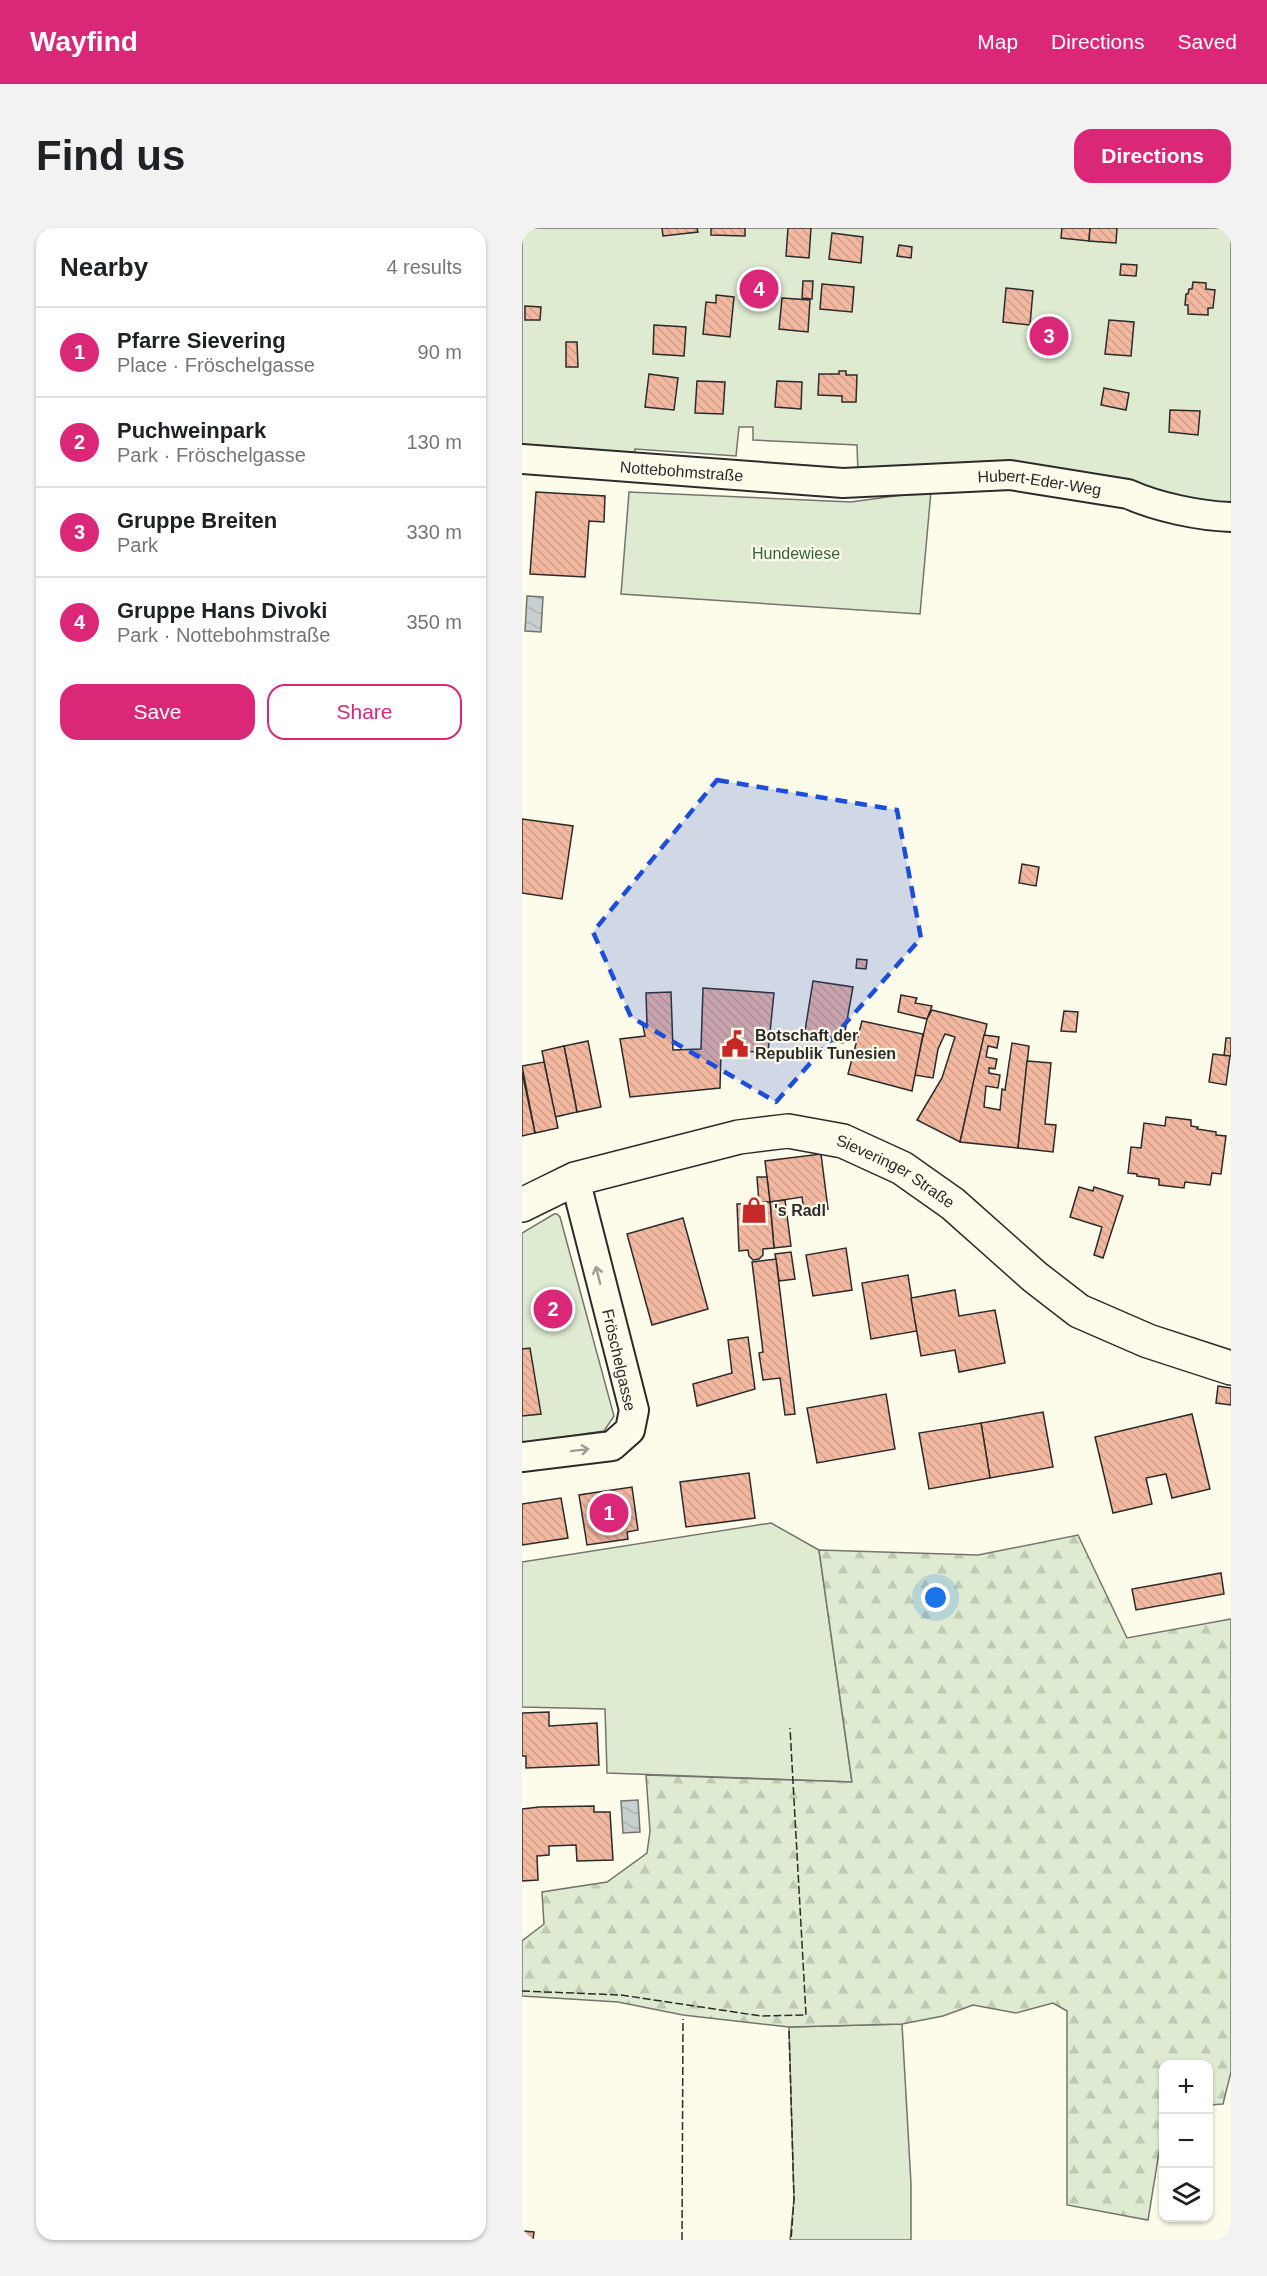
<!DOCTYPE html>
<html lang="en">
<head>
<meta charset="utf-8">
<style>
  :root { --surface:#fff; --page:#f2f2f2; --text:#202124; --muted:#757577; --line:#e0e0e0; --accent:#db2777 }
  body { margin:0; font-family:Arial,sans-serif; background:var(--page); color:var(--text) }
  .controls { position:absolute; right:18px; bottom:18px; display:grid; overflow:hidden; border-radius:12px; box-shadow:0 2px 4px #0004 }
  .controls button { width:54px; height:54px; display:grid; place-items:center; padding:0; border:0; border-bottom:2px solid var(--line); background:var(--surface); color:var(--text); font:30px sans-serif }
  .you { position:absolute; left:414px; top:1370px; width:21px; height:21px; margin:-15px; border:4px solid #fff; border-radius:50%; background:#1a73e8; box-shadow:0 0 0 9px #1a73e833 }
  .badge { display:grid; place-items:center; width:39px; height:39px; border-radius:50%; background:var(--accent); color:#fff; font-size:20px; font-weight:700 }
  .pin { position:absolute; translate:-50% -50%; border:3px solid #fff; box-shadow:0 2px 6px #0006 }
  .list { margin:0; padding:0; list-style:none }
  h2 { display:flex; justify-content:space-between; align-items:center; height:78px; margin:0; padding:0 24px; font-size:26px }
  h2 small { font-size:20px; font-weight:400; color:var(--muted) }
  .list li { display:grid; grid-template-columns:39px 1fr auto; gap:18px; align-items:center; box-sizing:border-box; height:90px; padding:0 24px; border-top:2px solid var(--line) }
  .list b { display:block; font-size:22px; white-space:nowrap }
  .list p { margin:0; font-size:20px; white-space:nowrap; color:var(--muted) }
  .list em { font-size:20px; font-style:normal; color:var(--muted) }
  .actions { display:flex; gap:12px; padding:18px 24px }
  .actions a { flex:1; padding:14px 0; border:2px solid var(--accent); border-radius:18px; text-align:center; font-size:21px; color:var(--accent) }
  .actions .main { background:var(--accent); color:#fff }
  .icon { flex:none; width:33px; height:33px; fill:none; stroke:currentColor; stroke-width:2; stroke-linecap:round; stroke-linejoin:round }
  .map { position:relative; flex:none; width:709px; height:2012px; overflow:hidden; border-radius:18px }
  header { display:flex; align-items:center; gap:36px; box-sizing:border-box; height:84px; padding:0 30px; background:var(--accent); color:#fff }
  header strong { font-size:28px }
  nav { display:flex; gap:33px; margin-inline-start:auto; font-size:21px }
  .intro { display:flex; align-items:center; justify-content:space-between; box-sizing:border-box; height:144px; padding:0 36px }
  h1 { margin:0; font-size:42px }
  .button { padding:15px 27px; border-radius:18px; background:var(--accent); color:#fff; font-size:21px; font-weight:700 }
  main { display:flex; gap:36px; padding:0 36px }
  aside { flex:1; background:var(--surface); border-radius:18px; box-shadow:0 2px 4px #0004 }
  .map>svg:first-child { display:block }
  .green { fill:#deebd1; stroke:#74746e; stroke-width:1.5 }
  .forest { fill:url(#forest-firs); stroke:#74746e; stroke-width:1.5 }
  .water { fill:url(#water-waves); stroke:#74746e; stroke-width:1.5 }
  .building { fill:url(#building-back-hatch); stroke:#2b2b2b; stroke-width:1.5 }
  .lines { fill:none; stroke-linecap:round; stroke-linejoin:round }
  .minor-casing { stroke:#2b2b2b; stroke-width:32 }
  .major-casing { stroke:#2b2b2b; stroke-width:36 }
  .minor { stroke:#fdfbea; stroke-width:28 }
  .major { stroke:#fdfbea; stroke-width:33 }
  .fence { stroke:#2b2b2b; stroke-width:1.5; stroke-dasharray:8 3; stroke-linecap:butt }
  .oneway { stroke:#9e9d94 }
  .marked { fill:#1d4ed8; fill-opacity:0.2; stroke:#1d4ed8; stroke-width:4.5; stroke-dasharray:12 8; stroke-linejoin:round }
  .labels { text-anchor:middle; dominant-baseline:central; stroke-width:4.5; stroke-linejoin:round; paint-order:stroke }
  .street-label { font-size:16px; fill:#2b2b2b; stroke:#fdfbea }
  .park-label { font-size:16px; fill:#34623c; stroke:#fdfbea }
  .poi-label { font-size:16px; font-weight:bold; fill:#2b2b2b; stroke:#fdfbea; text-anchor:start }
</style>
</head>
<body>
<header>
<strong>Wayfind</strong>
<nav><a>Map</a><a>Directions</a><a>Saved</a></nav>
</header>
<div class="intro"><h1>Find us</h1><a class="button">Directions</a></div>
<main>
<aside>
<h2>Nearby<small>4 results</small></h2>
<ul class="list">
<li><span class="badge">1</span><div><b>Pfarre Sievering</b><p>Place · Fröschelgasse</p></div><em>90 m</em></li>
<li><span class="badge">2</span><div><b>Puchweinpark</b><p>Park · Fröschelgasse</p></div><em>130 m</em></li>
<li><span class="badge">3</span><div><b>Gruppe Breiten</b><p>Park</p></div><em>330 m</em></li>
<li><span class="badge">4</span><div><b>Gruppe Hans Divoki</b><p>Park · Nottebohmstraße</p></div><em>350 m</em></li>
</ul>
<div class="actions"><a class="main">Save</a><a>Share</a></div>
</aside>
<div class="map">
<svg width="709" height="2012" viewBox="0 0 709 2012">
  <defs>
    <pattern id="forest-firs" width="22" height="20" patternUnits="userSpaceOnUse" patternTransform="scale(1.5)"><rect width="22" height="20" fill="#deebd1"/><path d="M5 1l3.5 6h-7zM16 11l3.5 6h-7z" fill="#bfcab4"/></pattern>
    <pattern id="water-waves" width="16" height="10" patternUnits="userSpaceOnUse" patternTransform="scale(1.5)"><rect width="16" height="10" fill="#c7d0d0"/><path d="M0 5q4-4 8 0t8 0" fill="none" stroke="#abb3b3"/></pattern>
    <pattern id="building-back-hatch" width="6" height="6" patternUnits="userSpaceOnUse" patternTransform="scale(1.5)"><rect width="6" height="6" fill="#f2b8a0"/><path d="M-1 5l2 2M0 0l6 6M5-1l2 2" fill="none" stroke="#d09e8a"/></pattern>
  </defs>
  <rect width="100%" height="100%" fill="#fdfbea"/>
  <g class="green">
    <path d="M0,0H709V280L336,246L335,217L231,212V199H217L214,228L113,221L111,231L0,222Z"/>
    <path d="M409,263L398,386L99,366L107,264L329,274Z"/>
    <path d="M32,986H35L38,989L92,1188L82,1203L0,1215V1005Z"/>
    <path d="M249,1295L297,1322L330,1554L85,1545L83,1481L0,1479V1334Z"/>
    <path d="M380,1796L389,1956V2012H268L272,1971L267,1799Z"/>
  </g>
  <path class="forest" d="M556,1307L605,1410L709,1391V1844L701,1876L687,1877L686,1836H642L641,1900L626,1992L545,1977V1783L531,1775L494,1785L451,1777L421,1788L380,1796L267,1799L161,1787L96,1774L0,1768V1713L22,1696L20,1664L85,1654L125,1625L128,1603L124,1547L330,1554L297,1322L456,1327Z"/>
  <g class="water">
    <path d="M5,368L21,369L19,404L3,403Z"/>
    <path d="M116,1572L118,1604L101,1605L99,1573Z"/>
  </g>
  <g class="building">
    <path d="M140,0H175L176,4L141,8Z"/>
    <path d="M189,0H223V8L189,7Z"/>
    <path d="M266,0H289L287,30L264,28Z"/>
    <path d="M540,0H568L567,13L539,10Z"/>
    <path d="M568,0H595L594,15L567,13Z"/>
    <path d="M310,5L341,9L339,35L307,31Z"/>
    <path d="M377,17L390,19L389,30L375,28Z"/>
    <path d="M599,36L615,37L614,48L598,47Z"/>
    <path d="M281,53H291L290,71L280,70Z"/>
    <path d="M671,54L684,55V61L693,62L691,80H686V87L666,86V77H663L664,66H666L667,61H670Z"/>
    <path d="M300,56L332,59L330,84L298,81Z"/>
    <path d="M484,60L511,63L508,97L481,94Z"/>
    <path d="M194,67L212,69L208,109L181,106L184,74L194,75Z"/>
    <path d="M260,70L288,72L286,104L257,101Z"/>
    <path d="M3,78L19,79L18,92H3Z"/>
    <path d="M587,92L612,94L609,128L583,126Z"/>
    <path d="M132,97L164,99L162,128L131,126Z"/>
    <path d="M44,114H55L56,139H44Z"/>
    <path d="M317,143H324V147H335L334,174H320V168L296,167L297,146H317Z"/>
    <path d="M127,146L156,150L152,182L123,179Z"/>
    <path d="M175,153L203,154L201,186L173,185Z"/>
    <path d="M255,153L280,154L279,181L253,179Z"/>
    <path d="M582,160L607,165L604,182L579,177Z"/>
    <path d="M648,182L678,183L676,207L647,204Z"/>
    <path d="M14,264L83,268L82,294L67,293L63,349L8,346Z"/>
    <path d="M0,591L51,598L40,671L0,665Z"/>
    <path d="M500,636L517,639L514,658L497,655Z"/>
    <path d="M335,731L345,732L344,741L334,740Z"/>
    <path d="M291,753L331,759L321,815L282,809Z"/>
    <path d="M181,760L252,765L246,824L199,823L198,860L108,869L98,811L123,808L121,798L125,797L124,765L149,764L151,822L179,821Z"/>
    <path d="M379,767L395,770L393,775L410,778L405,791L376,784Z"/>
    <path d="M410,782L465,796L438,914L395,892L420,850L433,809L423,806L416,821L411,850L392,847L405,791Z"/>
    <path d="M542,783L556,784L554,804L539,803Z"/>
    <path d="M340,793L401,806L390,863L326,846Z"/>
    <path d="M462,807L477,809L475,820L466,818L464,829L475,831L473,841L467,840V845L478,847L476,860L464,858L462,879L478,882L480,861L483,862L490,815L507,818L496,920L438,914Z"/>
    <path d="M704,810H709V828H702Z"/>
    <path d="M66,813L79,879L55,884L42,818Z"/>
    <path d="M42,818L55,884L33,889L20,823Z"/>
    <path d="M691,826L708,828L704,857L687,854Z"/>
    <path d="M505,833L529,835L523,896L534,897L531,924L496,920Z"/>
    <path d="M22,834L36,900L13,905L0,838Z"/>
    <path d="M0,844L13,905L0,908Z"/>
    <path d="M644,889L669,892V898L676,899L675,901L694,904V907L704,908L699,946L690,945L688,957L663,954L662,960L637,957V951L615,948V946L606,945L609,919L619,920L622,895L643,898Z"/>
    <path d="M299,926L306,981L282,984L280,969L248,974L243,933Z"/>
    <path d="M235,949H245L248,974L237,975Z"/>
    <path d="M557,959L571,963L572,959L601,968L581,1030L572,1027L580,999L548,989Z"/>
    <path d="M263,972L269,1018L252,1020L248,974Z"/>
    <path d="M248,974L252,1020L241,1021V1027L237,1031L231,1032L227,1028L226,1022L217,1023L215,976Z"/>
    <path d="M161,990L186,1081L130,1097L105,1006Z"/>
    <path d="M324,1020L330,1062L291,1068L284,1027Z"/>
    <path d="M269,1024L273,1051L257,1053L253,1026Z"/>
    <path d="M254,1031L273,1186L263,1187L258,1150L241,1152L237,1125L241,1124L230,1034Z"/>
    <path d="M386,1047L395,1103L349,1111L340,1055Z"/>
    <path d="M433,1062L437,1088L473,1082L483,1135L437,1144L433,1122L399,1128L389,1070Z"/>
    <path d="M226,1109L233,1161L175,1178L171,1156L210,1145L206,1112Z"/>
    <path d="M8,1120L19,1186L0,1188V1121Z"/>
    <path d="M696,1158L709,1160V1177L694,1175Z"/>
    <path d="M364,1166L373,1221L295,1235L285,1180Z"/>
    <path d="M521,1184L531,1239L468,1250L459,1195Z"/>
    <path d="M670,1186L688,1261L650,1270L644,1246L624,1250L630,1276L591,1285L573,1209Z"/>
    <path d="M459,1195L468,1250L407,1261L397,1205Z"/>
    <path d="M227,1245L233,1290L164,1299L158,1254Z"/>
    <path d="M110,1259L116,1302L105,1304L106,1311L65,1317L57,1267Z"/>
    <path d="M39,1270L46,1310L0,1317V1276Z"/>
    <path d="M699,1345L702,1366L614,1382L610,1361Z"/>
    <path d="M27,1484V1498L75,1495L77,1537L4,1540V1528H0V1485Z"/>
    <path d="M72,1578V1584H88L91,1632L55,1633L54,1617L27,1618V1627L15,1628L16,1652L0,1653V1581L17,1579Z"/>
    <path d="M0,2003L12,2004L11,2012H0Z"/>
  </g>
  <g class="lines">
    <defs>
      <g id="minor">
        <path id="s1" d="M0,231L321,255L488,247L606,266C635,279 677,288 709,289"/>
        <path d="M0,1229L90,1218L108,1202L112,1182L53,951"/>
      </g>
      <g id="major">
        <path id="s2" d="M0,977L53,951L217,909L266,903L321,913L380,940L431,976L513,1049L557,1083L626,1113L709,1140"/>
      </g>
    </defs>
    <use href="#minor" class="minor-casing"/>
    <use href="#major" class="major-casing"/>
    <use href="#minor" class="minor"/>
    <use href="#major" class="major"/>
    <g class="fence">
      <path d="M0,1763L99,1767L239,1788L284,1787L268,1500"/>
      <path d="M267,1803L272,1971L269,2012"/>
      <path d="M160,2012L161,1791"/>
    </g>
  </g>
  <defs><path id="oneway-shaft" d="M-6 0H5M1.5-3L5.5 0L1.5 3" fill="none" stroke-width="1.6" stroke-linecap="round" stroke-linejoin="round" transform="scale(1.5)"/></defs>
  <g class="oneway">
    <use href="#oneway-shaft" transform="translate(76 1047) rotate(-104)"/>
    <use href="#oneway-shaft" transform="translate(58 1222) rotate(-7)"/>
  </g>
  <path class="marked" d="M195,552L375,582L399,710L254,874L109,789L71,704Z"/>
  <defs>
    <symbol id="civic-bare" viewBox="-9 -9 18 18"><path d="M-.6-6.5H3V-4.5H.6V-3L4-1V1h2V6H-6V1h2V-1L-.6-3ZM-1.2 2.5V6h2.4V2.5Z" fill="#c62828" stroke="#fdfbea" stroke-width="2.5" paint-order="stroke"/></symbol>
    <symbol id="shop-bare" viewBox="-9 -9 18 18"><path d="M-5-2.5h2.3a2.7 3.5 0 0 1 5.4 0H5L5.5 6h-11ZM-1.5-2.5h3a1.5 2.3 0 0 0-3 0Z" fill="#c62828" stroke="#fdfbea" stroke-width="2.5" paint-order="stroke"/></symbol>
  </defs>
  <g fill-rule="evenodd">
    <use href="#civic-bare" x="194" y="797" width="38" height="38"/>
    <use href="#shop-bare" x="213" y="963" width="38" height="38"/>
  </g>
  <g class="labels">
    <g class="street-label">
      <text stroke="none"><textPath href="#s1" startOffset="160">Nottebohmstraße</textPath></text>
      <text stroke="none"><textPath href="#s1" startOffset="519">Hubert-Eder-Weg</textPath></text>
      <text stroke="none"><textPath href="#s2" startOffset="394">Sieveringer Straße</textPath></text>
      <text transform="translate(97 1132) rotate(77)">Fröschelgasse</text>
    </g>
    <g class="park-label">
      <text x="274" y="325">Hundewiese</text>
    </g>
    <g class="poi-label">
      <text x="233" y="807">Botschaft der<tspan x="233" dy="18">Republik Tunesien</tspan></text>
      <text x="252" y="982">'s Radl</text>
    </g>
  </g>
</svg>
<div class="controls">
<button>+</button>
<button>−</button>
<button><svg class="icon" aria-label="layers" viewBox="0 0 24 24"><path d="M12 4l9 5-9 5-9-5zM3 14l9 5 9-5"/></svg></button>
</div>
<div class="you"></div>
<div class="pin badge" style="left:87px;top:1285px">1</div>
<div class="pin badge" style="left:31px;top:1081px">2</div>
<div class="pin badge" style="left:527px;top:108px">3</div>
<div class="pin badge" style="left:237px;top:61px">4</div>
</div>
</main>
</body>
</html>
